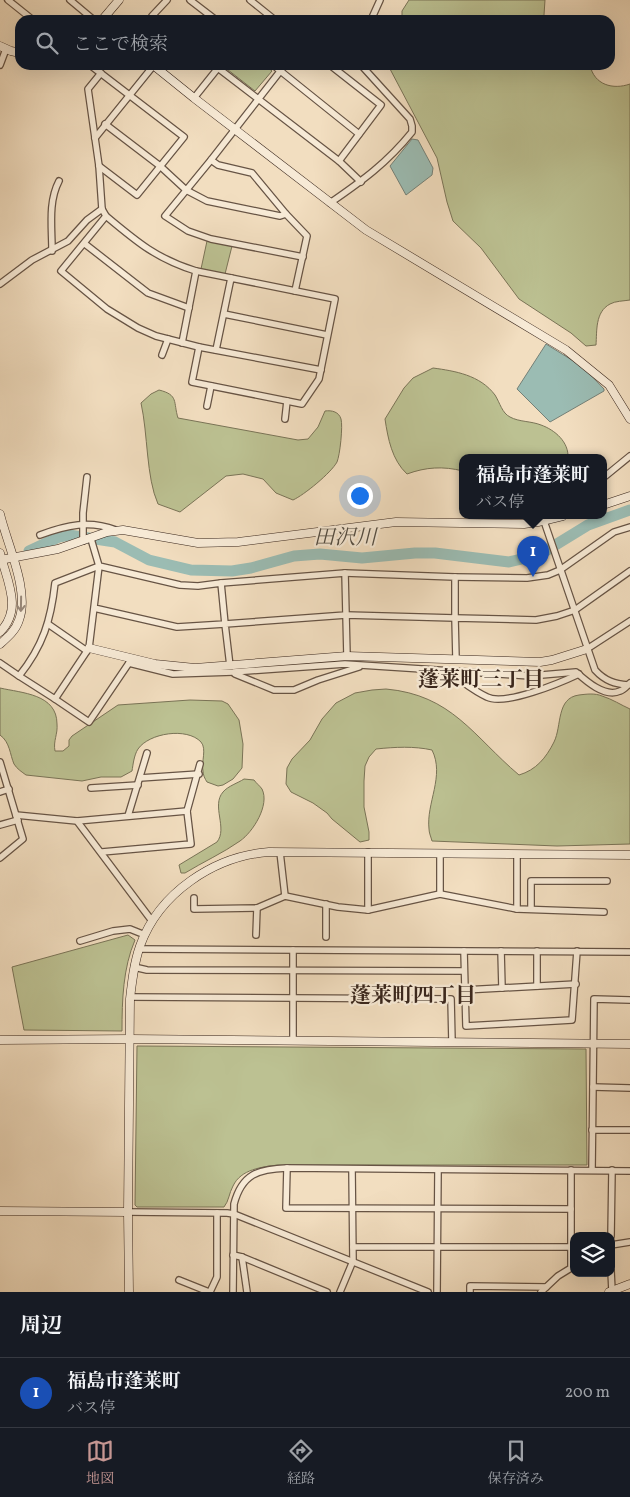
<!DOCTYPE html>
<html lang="ja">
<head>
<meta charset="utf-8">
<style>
  :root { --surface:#171b24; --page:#242831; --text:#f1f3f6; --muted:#9ea1a6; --line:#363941; --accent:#c59692 }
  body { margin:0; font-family:Vollkorn,"Noto Serif JP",serif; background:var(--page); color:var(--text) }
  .controls { position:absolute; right:15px; bottom:15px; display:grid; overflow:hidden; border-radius:10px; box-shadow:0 5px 20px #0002 }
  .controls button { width:45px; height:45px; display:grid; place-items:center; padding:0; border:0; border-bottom:1px solid var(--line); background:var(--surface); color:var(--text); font:25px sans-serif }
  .you { position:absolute; left:359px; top:495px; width:18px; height:18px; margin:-12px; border:4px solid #fff; border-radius:50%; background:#1a73e8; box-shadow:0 0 0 8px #1a73e833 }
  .badge { display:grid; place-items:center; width:32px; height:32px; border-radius:50%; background:var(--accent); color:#fff; font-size:16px; font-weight:700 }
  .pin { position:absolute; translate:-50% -41px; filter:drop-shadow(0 1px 2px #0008) }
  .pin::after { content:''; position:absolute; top:26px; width:18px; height:15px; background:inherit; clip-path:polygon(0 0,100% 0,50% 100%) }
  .popup { position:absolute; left:459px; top:454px; width:148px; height:65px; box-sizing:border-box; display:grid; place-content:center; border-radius:10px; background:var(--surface); filter:drop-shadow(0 1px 4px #0005); font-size:16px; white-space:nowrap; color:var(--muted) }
  .popup b { font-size:19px; color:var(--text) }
  .popup::after { content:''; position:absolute; left:50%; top:100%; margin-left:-10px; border:10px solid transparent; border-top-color:var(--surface) }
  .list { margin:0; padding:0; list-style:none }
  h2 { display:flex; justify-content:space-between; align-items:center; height:65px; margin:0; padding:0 20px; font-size:21px }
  h2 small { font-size:16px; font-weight:400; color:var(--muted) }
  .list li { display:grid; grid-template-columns:32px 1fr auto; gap:15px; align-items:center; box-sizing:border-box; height:70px; padding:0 20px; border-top:1px solid var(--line) }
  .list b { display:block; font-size:19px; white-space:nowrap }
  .list p { margin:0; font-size:16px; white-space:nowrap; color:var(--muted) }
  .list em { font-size:16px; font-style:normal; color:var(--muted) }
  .icon { flex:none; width:28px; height:28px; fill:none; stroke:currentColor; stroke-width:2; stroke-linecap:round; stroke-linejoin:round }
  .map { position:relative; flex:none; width:630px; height:1292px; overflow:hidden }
  .search { position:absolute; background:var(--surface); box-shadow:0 5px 20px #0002; left:15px; right:15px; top:15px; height:55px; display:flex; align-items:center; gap:12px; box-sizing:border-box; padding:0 18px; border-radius:15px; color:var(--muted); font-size:19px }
  .sheet { height:135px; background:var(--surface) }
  nav { display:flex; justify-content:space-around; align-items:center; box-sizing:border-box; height:70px; border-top:1px solid var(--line); background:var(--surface); font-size:14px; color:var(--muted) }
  nav a { display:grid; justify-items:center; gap:2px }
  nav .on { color:var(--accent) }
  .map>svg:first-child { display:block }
  .green { fill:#bcc192; stroke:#7a7457 }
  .water { fill:#9bbcb3; stroke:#748077 }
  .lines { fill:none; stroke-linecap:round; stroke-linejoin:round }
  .river { stroke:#9bbcb3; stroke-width:11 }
  .street-casing { stroke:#675445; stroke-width:8 }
  .secondary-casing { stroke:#39261c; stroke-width:9 }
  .street { stroke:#f7ead6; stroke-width:5.5 }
  .secondary { stroke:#f7ead6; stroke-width:8 }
  .oneway { stroke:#988879 }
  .labels { text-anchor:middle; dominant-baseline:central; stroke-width:4.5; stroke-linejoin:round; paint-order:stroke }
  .water-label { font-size:21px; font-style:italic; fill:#524c42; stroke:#f7ead6 }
  .neighbourhood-label { font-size:21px; font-weight:bold; fill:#39261c; stroke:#f7ead6 }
</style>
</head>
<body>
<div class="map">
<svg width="630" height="1292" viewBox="0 0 630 1292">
  <rect width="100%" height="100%" fill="#f2dec0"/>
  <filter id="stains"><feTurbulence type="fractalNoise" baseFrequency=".004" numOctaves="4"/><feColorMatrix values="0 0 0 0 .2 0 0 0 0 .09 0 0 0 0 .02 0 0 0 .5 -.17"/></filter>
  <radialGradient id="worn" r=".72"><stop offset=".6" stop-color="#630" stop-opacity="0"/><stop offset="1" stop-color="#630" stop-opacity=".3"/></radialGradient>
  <g class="green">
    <path d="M409,0H545L544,15L541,20H402V11Z"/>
    <path d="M265,65L272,71L255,91L223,66Z"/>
    <path d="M390,65H590C594,85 613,90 630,84V300C624,301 615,301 610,304C595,312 597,331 596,345L586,346L571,333L519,299L481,248L453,221L447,202L437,158L390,69Z"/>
    <path d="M207,241L232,246L225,274L201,269Z"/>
    <path d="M433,368C455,371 480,375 495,395C500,403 502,413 510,417C519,422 531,421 541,425C555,430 569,442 568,458H463V471C443,466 426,467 407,474C392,460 388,439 385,419L404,388L413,378Z"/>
    <path d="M159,390C179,395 173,402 178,418L298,440L308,439L318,427L325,411C332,410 339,412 341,419C343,426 340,455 337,462C331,473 304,495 293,500L276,493L263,479L243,474L226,476L180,512L158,504C146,477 148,434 141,403L151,394Z"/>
    <path d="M0,688C22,693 57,694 57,724C58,734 53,741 55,751H63L69,746V740L72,736L118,705L190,700L222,701L228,704L239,720L243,744L242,768L233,779L223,785L218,786L207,782C205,779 203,775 203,771C201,762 207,749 201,742C187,727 149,733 138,749C134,755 133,765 132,771L121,777H101L82,781L26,775C22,772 17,769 14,764C10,755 10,742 0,735Z"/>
    <path d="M386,689C452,695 473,736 519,775C536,770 546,758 554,742C562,726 556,698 579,695C587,694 595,693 602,696C612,699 621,705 630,709V844L557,846L432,841C431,837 429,833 429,829C426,803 445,776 432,750C414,746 395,747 376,749L369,757L365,766L364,781V807L369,832V840L360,842L332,819L327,813L313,803L291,792L286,784L287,768L292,759L310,740L322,719L336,703L355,693L372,690Z"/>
    <path d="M244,779L254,780C256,783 260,786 262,789C270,805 253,832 240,841C223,853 203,862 185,873H181L179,865L217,842C228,828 211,806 223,792C228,786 238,783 244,779Z"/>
    <path d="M128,935L135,940C123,968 122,1000 122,1031L24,1030L12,967Z"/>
    <path d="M137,1046L586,1049L587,1165H278C262,1167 241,1169 233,1186C229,1193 229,1201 224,1207H137L135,1205Z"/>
  </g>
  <g class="water">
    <path d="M412,139L418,140L433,168L432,175L406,195L390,166Z"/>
    <path d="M546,344L583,367L604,389V391L550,422L517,389Z"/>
  </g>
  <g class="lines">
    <path class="river" d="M29,551L59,537L69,535L115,542L149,560L191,570L232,571L251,568L294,556L320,554L362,558L415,553H435L509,562L539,555L588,525L630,510"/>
    <defs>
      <g id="street">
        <path d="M8,0L33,20"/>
        <path d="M70,0L94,20"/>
        <path d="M190,0L216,20"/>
        <path d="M250,0L275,20"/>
        <path d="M157,20L152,16L167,0"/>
        <path d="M371,20L380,0"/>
        <path d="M0,65L6,49"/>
        <path d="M90,65L184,137L137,195L99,166"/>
        <path d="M214,65L339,161L361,182"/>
        <path d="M273,65L359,134"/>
        <path d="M285,65L211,160L165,216L188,231L211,239L303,257"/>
        <path d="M330,65L381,105L339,161"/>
        <path d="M101,73L88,89L99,166L102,209L106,216L61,271L107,309L138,328L156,336L199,347L321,370"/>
        <path d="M194,98L218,68"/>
        <path d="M105,124L160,166L186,190L207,201L280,216L286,214"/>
        <path d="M95,138L154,65"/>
        <path d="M211,160L218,165L252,173L286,214L307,236L295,291"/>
        <path d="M330,203C362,181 387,163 412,132V126L410,119L361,65"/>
        <path d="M106,216C137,242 157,259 196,271L182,343"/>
        <path d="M85,244L148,293L189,308"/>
        <path d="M52,251C52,227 48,202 59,181"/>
        <path d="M196,271L231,278"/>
        <path d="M0,284L32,260L68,241L87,220L102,209"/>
        <path d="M224,314L327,335"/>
        <path d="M199,347L192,382L302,404L319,379L335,299L231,278L216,350"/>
        <path d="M162,355L168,339"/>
        <path d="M207,406L211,386"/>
        <path d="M285,419L287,401"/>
        <path d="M603,478L630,456"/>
        <path d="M544,521L595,670C605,681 615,684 628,685"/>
        <path d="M40,535C67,525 89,520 116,530"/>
        <path d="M91,539L99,566L89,648L55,699L19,676C43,646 51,620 55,583L99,566L180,585L198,586L221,583L225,624L177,627L94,608"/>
        <path d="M83,541V513L87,477"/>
        <path d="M345,573L455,577V618L346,615L347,656"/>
        <path d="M455,577L527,578L548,575L560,570L614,532L630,527"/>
        <path d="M221,583L345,573L346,615L225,624L230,666"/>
        <path d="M48,624L87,651"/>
        <path d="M587,649L630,621"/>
        <path d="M456,659L455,618L536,620L557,616L575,610L630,571"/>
        <path d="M0,663L19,676"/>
        <path d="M129,663L173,674L233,672L345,664L530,676L576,672C586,681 605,698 620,691C624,690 627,686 630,683"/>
        <path d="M448,672C461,680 473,691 487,697C505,706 560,683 579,674"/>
        <path d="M235,674L274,690H294L318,680L359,667"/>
        <path d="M55,699L89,722L131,660"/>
        <path d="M0,762L23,839L0,858"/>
        <path d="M140,778L199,774"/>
        <path d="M91,788L138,785"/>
        <path d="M0,792L9,789"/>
        <path d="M16,815L77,821L152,921"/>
        <path d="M128,816L147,753"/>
        <path d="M77,821L187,811"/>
        <path d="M0,825L18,820"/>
        <path d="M102,852L191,844L187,811L200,764"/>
        <path d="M280,852L285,896"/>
        <path d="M368,852V910"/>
        <path d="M440,853V894"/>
        <path d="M194,898V909L257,908L285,896L338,907L368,910L440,894L517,909L604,912"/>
        <path d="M517,909V854"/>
        <path d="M531,909V881H607"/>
        <path d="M256,935L257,908"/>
        <path d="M326,937V904"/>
        <path d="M80,941L113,931L130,929L145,935"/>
        <path d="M139,949L630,952"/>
        <path d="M293,950V1040"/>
        <path d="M464,951L466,1026L572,1020L577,951"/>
        <path d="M501,951L502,988"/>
        <path d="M537,951V986"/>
        <path d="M134,967L147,970L464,971"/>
        <path d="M464,990L576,984"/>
        <path d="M131,997L451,999L452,1042"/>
        <path d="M593,1087L630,1088"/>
        <path d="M592,1130H630"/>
        <path d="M287,1168L286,1208L571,1209"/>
        <path d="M592,1170L594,999L630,1000"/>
        <path d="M128,1212L227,1213L234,1214L428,1292"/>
        <path d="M611,1236L612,1170"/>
        <path d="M611,1245L630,1242"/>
        <path d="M353,1247H572"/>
        <path d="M233,1255L242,1257L327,1292"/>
        <path d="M242,1257L247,1292"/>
        <path d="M611,1271L612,1291"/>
        <path d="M179,1280L209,1292"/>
        <path d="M210,1292L217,1277V1213"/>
        <path d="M233,1292L234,1204C242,1174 258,1169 287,1168L630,1171"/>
        <path d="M340,1292L353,1261L352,1169"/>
        <path d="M437,1292L438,1170"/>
        <path d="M470,1292V1286L546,1287"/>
        <path d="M541,1292L558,1276L571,1268V1170"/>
      </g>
      <g id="secondary">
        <path d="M102,20L119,0"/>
        <path d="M0,46L11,51L20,53"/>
        <path d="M153,65L194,98L366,230L566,350L609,385L630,419"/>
        <path d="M603,505L630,496"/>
        <path d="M0,514C7,544 30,591 19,620C16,630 8,637 0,644"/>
        <path d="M0,553C7,581 23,609 0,632"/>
        <path d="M0,560L58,549L107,532L123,530L198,543L238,542L396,522L524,524L538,522L563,516"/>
        <path d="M89,648L155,664L195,668L347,656L540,662L552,660L587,649"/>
        <path d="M0,1040L131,1039L630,1044"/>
        <path d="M0,1211L128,1212"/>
        <path d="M129,1292L128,1212L130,999C132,981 134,963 140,946C159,893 214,856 269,852L630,855"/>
        <path d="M609,1292L630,1284"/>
      </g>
    </defs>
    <use href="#street" class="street-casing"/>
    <use href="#secondary" class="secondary-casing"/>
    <use href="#street" class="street"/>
    <use href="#secondary" class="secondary"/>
  </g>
  <defs><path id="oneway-shaft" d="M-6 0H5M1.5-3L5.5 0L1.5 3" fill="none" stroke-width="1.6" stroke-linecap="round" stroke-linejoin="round" transform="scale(1.25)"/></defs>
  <use class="oneway" href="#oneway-shaft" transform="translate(21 604) rotate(91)"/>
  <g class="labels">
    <g class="water-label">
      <text x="345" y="538">田沢川</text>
    </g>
    <g class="neighbourhood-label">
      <text x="481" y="680">蓬莱町三丁目</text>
      <text x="413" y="996">蓬莱町四丁目</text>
    </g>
  </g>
  <rect width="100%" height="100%" filter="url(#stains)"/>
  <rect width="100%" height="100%" fill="url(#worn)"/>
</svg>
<div class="controls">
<button><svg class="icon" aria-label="layers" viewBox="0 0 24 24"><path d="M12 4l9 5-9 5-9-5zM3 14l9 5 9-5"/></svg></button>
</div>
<div class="you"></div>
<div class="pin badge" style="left:533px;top:577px;background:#1a4fb4">1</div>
<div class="popup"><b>福島市蓬莱町</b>バス停</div>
<div class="search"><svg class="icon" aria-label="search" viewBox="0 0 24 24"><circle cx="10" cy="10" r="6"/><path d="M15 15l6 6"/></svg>ここで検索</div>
</div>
<section class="sheet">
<h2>周辺<small></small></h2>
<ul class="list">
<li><span class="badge" style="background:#1a4fb4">1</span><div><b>福島市蓬莱町</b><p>バス停</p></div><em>200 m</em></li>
</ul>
</section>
<nav>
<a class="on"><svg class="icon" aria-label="map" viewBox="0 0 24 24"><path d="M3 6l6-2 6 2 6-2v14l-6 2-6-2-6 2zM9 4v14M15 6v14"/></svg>地図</a>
<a><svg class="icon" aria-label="directions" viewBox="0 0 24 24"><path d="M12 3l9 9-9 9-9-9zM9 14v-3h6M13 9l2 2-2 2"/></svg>経路</a>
<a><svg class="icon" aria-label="saved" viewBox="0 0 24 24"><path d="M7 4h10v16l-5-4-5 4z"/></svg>保存済み</a>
</nav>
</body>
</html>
